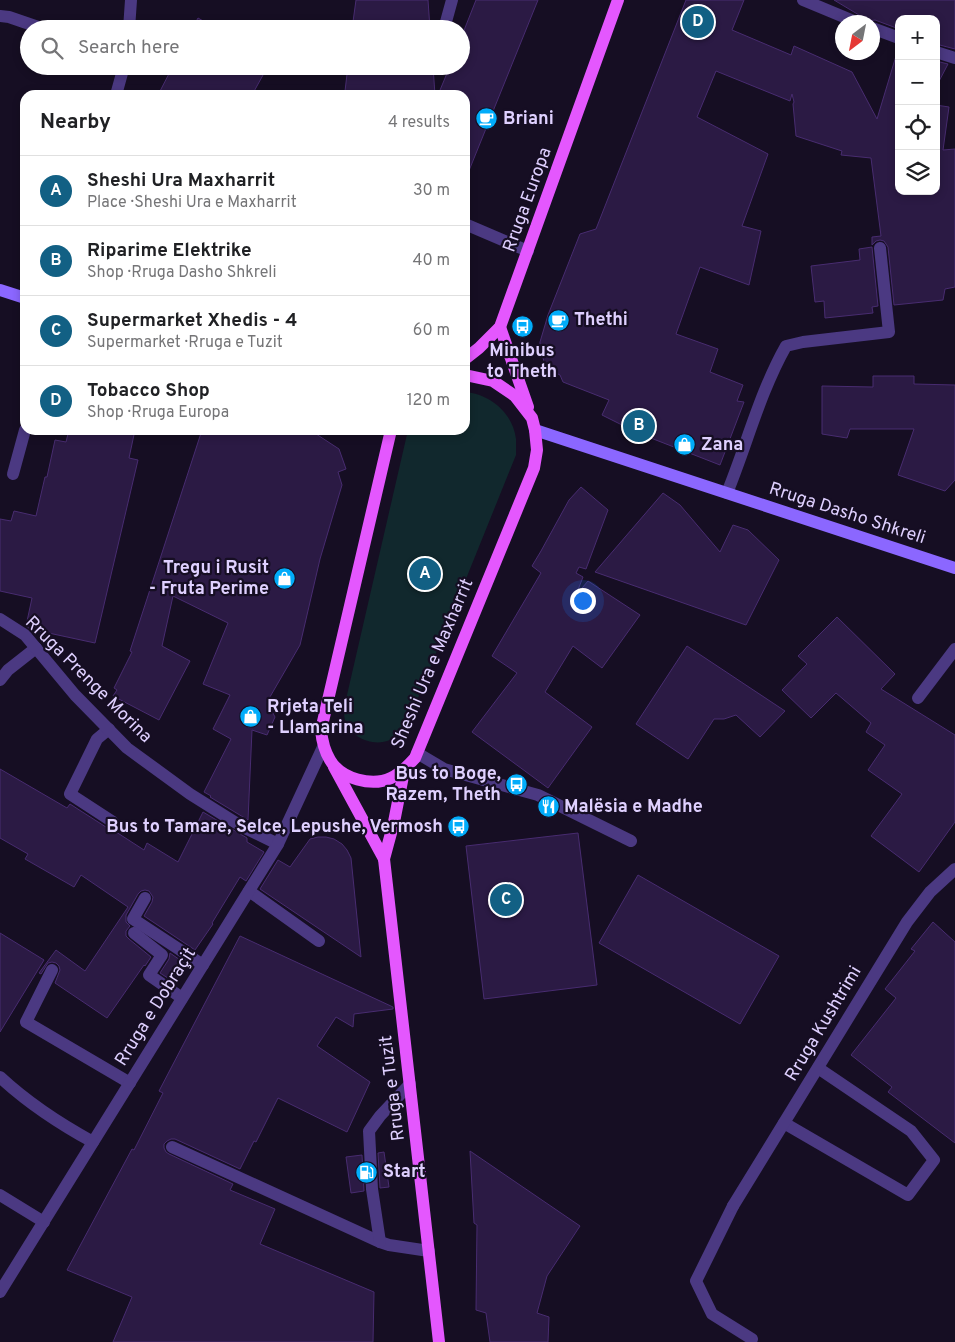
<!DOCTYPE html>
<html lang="en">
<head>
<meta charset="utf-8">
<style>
  :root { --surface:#fff; --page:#f6f6f6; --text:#202124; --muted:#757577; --line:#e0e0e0; --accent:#126084 }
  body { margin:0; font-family:Overpass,sans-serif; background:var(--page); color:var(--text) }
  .controls { position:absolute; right:15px; top:15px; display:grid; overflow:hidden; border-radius:10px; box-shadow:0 2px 8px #0003 }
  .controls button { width:45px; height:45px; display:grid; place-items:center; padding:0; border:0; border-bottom:1px solid var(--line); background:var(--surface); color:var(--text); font:25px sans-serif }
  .compass { position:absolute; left:835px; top:15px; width:45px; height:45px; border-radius:50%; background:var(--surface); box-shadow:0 2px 8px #0003; rotate:212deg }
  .you { position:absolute; left:582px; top:600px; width:18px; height:18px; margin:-12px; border:4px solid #fff; border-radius:50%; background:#1a73e8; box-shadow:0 0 0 8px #1a73e833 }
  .badge { display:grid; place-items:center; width:32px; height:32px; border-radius:50%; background:var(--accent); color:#fff; font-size:16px; font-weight:700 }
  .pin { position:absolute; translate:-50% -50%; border:2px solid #fff; box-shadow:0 1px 5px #0006 }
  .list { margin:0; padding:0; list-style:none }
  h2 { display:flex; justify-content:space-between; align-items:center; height:65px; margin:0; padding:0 20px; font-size:21px }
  h2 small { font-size:16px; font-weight:400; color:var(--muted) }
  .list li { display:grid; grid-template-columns:32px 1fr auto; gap:15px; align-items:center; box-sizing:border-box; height:70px; padding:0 20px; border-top:1px solid var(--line) }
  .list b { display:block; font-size:19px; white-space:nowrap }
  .list p { margin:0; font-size:16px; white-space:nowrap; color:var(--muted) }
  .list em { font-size:16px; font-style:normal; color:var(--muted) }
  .icon { flex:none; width:28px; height:28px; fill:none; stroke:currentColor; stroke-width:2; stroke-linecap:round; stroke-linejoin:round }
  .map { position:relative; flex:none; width:955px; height:1342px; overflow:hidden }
  .search { position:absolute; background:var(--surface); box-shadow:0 2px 8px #0003; left:20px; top:20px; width:450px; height:55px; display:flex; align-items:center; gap:12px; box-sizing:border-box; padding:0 18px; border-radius:28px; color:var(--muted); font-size:19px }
  .panel { position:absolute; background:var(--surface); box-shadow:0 2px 8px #0003; left:20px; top:90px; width:450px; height:345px; border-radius:15px }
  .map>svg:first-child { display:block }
  .green { fill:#11282d }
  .building { fill:#2b1a44; stroke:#482c70 }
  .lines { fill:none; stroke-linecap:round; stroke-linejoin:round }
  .service { stroke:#4b3982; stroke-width:12 }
  .minor { stroke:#4b3982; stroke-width:12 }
  .tertiary { stroke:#4b3982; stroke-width:12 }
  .secondary { stroke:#8b67ff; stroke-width:12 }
  .primary { stroke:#e457fe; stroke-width:12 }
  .labels { text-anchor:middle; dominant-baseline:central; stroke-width:4.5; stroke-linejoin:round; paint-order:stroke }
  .poi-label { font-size:18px; font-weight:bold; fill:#dfd0ff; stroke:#160e23; text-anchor:start }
  .street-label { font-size:18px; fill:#dfd0ff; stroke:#160e23 }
</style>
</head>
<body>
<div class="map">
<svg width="955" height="1342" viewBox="0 0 955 1342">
  <rect width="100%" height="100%" fill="#160e23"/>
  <path class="green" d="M465,392C490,394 513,413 516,439C516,444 516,449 516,455L407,725C403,731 398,737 390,740C373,747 351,738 345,720C344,716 344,712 344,708L408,430H465Z"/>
  <g class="building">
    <path d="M356,0H428L430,29H352Z"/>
    <path d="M476,0H538L466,178H465V95H438L450,66H461V38Z"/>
    <path d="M686,0H744L732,30L791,55L794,46L852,72L877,119L899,46V191H936V105L949,107L943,150L955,149V287L945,289L943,300L894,305L888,247L884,241L880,240L876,241L872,245V237L881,236L871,158L841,155L842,151L796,136L793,104L794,102L792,94L790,101L716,71L697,117L768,154L742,226L761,231L749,285L700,267L676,334L718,349L710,372L743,385L737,401L744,402L720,465L638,433L602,415L609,400L563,382L560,375L550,370L544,361L540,349V342L548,315L580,234L596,229Z"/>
    <path d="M834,0H955V49L936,44V19H899V29L875,20L869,21Z"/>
    <path d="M198,18L217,29H192Z"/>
    <path d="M936,61L948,64L936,87Z"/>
    <path d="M173,66H268L252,95H158Z"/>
    <path d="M348,66H433L435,95H407L345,91Z"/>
    <path d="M872,247L878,306L872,307L873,313L825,318L824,301L815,302L811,266L860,260L859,249Z"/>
    <path d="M873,376H914V384L955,385V480L945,491L898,475L914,429H850L847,438L822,434V386L873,387Z"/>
    <path d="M69,430H135L129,458L138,460L95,643L30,629L26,626L32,598L0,591V519L11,521L14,511L36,516L45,477H47L55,440L66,442Z"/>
    <path d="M202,430H310L339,449L346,469L338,472L342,485L320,559L300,645L267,702L275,717L267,735L252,730L248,820L210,797L211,796L204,792L231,739L213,729L230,695L203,684L228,623L173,596L162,646L190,661L159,720L113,696L117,690L114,688L132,652L130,651Z"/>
    <path d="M581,487L608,510L586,569L579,567L576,573L583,577L576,595L588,581L640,615L602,668L573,646L545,692L592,727L548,788L472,732L517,673L492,656L541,573L532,566L541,551L569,500Z"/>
    <path d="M663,493L680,505L720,552L733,525L748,530L779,560L746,625L595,572Z"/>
    <path d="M837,617L895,674L881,689L955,735V822L919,872L871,836L902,794L868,770L885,745L866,732L871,723L836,693L811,718L782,690L807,664L798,656Z"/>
    <path d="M687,646L785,711L760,737L736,715L724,719H714L688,759L636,724Z"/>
    <path d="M0,769L67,808L70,804L109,829L113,830L144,850L147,843L178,862L203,812L247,838V842L264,852L246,881L240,877L212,923L213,924L195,950L144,916L152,902L153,897L149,891L145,890L141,891L138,894L126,915V922L130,926L126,931V936L129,939L151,957L145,966L144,965L107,1018L55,983L60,970L59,966L56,963L52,962L48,963L41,974L39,973L56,950L85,971L128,907L81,875L74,887L25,859L28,854L0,838Z"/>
    <path d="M578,833L597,985L484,999L466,846Z"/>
    <path d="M318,837H326L334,839L342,844L347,850L351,858L361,957L260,889L278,860L290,867L310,839Z"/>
    <path d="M638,875L779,956L740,1024L599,943Z"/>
    <path d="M933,922L955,942V1143L888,1092L892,1087L851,1055L896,998L885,989L915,951L911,949Z"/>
    <path d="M0,933L44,960L0,1032Z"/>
    <path d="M240,936L393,1007V1009L354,1014L353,1027L336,1017L317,1046L370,1082L347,1132L278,1098L256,1142L254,1141L240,1169L175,1139H171L167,1141L164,1144V1148L166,1152L169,1154L233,1184L230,1190L275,1209L260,1244L374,1292L373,1342H113L132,1297L67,1270L132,1149L134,1150L163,1093L159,1091Z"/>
    <path d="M170,953L186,964L174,982L160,973L169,959Z"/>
    <path d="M470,1151L580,1226L547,1276L537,1313L549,1317L548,1342H490L486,1313L476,1310L477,1225L474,1223Z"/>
    <path d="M384,1152L389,1187L380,1188L378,1153Z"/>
    <path d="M362,1155L364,1191L351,1193L346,1157Z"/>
  </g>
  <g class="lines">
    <g class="service">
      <path d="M0,16L9,17L44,29"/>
      <path d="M129,29L131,0"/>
      <path d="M116,95L124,66"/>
      <path d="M465,224L528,251"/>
      <path d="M13,474L25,430"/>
      <path d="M0,680L8,670L36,648"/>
      <path d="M918,698L955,649"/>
      <path d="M109,729L97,739L70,794L113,822"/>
      <path d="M417,753L444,769L538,795L631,841"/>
      <path d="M249,891L319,941"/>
      <path d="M145,898L133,919L203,965"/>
      <path d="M134,933L162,955L149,975L182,998"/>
      <path d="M52,970L26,1022L130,1083"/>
      <path d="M784,1123L908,1195L934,1160L911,1131L818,1068"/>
      <path d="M172,1147L380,1242L389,1245L429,1251"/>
      <path d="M0,1195L44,1222"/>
      <path d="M733,1206L696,1281L712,1314L752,1339"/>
      <path d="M380,1242L372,1189L369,1131L380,1116L410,1084"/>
    </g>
    <g class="minor">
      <path d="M803,0L856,22"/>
      <path d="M872,28L899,38"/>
      <path d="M444,29L452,0"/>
      <path d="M936,52L955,58"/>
      <path d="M727,493C747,444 760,392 786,346L803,342L889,332L880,248"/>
      <path d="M0,619L25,635L75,695L127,748L190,794L241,826L278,844"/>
      <path d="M0,1077C28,1103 60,1124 93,1142"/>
      <path d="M733,1206L907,922L930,892L955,869"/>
    </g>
    <path class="tertiary" d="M0,1292L278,844L323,747"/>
    <g class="secondary">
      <path d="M0,290L25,298"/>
      <path d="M535,430L955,568"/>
    </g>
    <g class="primary">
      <path d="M500,327L528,407"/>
      <path d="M465,359L479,348L500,327L618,0"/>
      <path d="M391,430L321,730C322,741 324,750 330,760C341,779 372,787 391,778C401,773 408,766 415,758L534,468L537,450L535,430L532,418L515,396L493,381L465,375"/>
      <path d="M334,767L384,859"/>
      <path d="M404,771L394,822L384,859L439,1342"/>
    </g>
  </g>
  <defs>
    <symbol id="cafe-disc" viewBox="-11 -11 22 22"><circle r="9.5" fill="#01acfa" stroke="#160e23"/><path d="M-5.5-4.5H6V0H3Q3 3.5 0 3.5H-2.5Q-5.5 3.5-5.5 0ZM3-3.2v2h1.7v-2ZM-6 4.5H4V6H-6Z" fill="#fff"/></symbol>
    <symbol id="bus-disc" viewBox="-11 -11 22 22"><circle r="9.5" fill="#01acfa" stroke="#160e23"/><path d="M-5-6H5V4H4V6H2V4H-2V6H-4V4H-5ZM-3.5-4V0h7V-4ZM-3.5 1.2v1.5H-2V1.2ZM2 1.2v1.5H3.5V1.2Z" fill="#fff"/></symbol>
    <symbol id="shop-disc" viewBox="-11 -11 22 22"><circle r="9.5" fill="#01acfa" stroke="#160e23"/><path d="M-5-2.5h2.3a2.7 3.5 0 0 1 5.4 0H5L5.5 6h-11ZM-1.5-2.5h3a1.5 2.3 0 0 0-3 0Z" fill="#fff"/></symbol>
    <symbol id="restaurant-disc" viewBox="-11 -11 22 22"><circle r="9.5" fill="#01acfa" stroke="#160e23"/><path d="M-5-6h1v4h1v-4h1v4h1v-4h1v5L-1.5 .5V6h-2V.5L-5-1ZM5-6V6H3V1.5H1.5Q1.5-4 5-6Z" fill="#fff"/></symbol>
    <symbol id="fuel-disc" viewBox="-11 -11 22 22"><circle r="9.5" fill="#01acfa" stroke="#160e23"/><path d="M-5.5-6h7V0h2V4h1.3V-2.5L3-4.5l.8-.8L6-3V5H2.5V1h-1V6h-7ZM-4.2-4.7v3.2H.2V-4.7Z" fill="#fff"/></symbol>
  </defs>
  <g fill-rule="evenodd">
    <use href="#cafe-disc" x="474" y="106" width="25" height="25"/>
    <use href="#cafe-disc" x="546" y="308" width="25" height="25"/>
    <use href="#bus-disc" x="510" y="314" width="25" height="25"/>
    <use href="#shop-disc" x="672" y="432" width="25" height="25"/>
    <use href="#shop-disc" x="272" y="566" width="25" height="25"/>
    <use href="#shop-disc" x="238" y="704" width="25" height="25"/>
    <use href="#bus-disc" x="504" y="772" width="25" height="25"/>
    <use href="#restaurant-disc" x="536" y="794" width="25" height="25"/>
    <use href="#bus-disc" x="446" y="814" width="25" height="25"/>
    <use href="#fuel-disc" x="354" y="1160" width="25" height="25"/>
  </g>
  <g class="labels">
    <g class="poi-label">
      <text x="503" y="119">Briani</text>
      <text x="574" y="320">Thethi</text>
      <text x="522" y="351" text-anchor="middle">Minibus<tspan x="522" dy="21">to Theth</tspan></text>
      <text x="701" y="445">Zana</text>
      <text x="269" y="568" text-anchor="end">Tregu i Rusit<tspan x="269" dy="21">- Fruta Perime</tspan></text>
      <text x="267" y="707">Rrjeta Teli<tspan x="267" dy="21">- Llamarina</tspan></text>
      <text x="501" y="774" text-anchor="end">Bus to Boge,<tspan x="501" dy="21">Razem, Theth</tspan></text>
      <text x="564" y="807">Malësia e Madhe</text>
      <text x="443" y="827" text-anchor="end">Bus to Tamare, Selce, Lepushe, Vermosh</text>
      <text x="383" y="1172">Start</text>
    </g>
    <g class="street-label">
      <text transform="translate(528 200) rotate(-70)">Rruga Europa</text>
      <text transform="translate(847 514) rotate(18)">Rruga Dasho Shkreli</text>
      <text transform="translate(433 664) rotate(-67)">Sheshi Ura e Maxharrit</text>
      <text transform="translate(88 680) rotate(45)">Rruga Prenge Morina</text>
      <text transform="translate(156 1007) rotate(-58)">Rruga e Dobraçit</text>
      <text transform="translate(824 1024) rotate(-59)">Rruga Kushtrimi</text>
      <text transform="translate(393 1088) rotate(-97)">Rruga e Tuzit</text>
    </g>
  </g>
</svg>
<div class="controls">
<button>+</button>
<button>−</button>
<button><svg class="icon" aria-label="locate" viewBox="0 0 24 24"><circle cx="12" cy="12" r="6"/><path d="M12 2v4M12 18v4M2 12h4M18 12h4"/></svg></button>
<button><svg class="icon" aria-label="layers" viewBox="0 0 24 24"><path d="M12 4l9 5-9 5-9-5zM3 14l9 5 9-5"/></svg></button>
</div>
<svg class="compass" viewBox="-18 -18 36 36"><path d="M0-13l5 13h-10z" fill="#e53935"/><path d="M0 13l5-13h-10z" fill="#757577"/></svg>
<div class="you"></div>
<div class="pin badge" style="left:425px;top:574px">A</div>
<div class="pin badge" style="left:639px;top:426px">B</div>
<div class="pin badge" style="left:506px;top:900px">C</div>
<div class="pin badge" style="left:698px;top:22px">D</div>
<div class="search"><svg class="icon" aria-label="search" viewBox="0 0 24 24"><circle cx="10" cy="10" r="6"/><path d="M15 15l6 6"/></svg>Search here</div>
<section class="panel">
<h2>Nearby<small>4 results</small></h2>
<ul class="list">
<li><span class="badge">A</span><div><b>Sheshi Ura Maxharrit</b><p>Place · Sheshi Ura e Maxharrit</p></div><em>30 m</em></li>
<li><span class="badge">B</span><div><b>Riparime Elektrike</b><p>Shop · Rruga Dasho Shkreli</p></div><em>40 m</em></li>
<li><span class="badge">C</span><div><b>Supermarket Xhedis - 4</b><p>Supermarket · Rruga e Tuzit</p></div><em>60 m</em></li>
<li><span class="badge">D</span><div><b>Tobacco Shop</b><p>Shop · Rruga Europa</p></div><em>120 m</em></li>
</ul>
</section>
</div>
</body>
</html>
